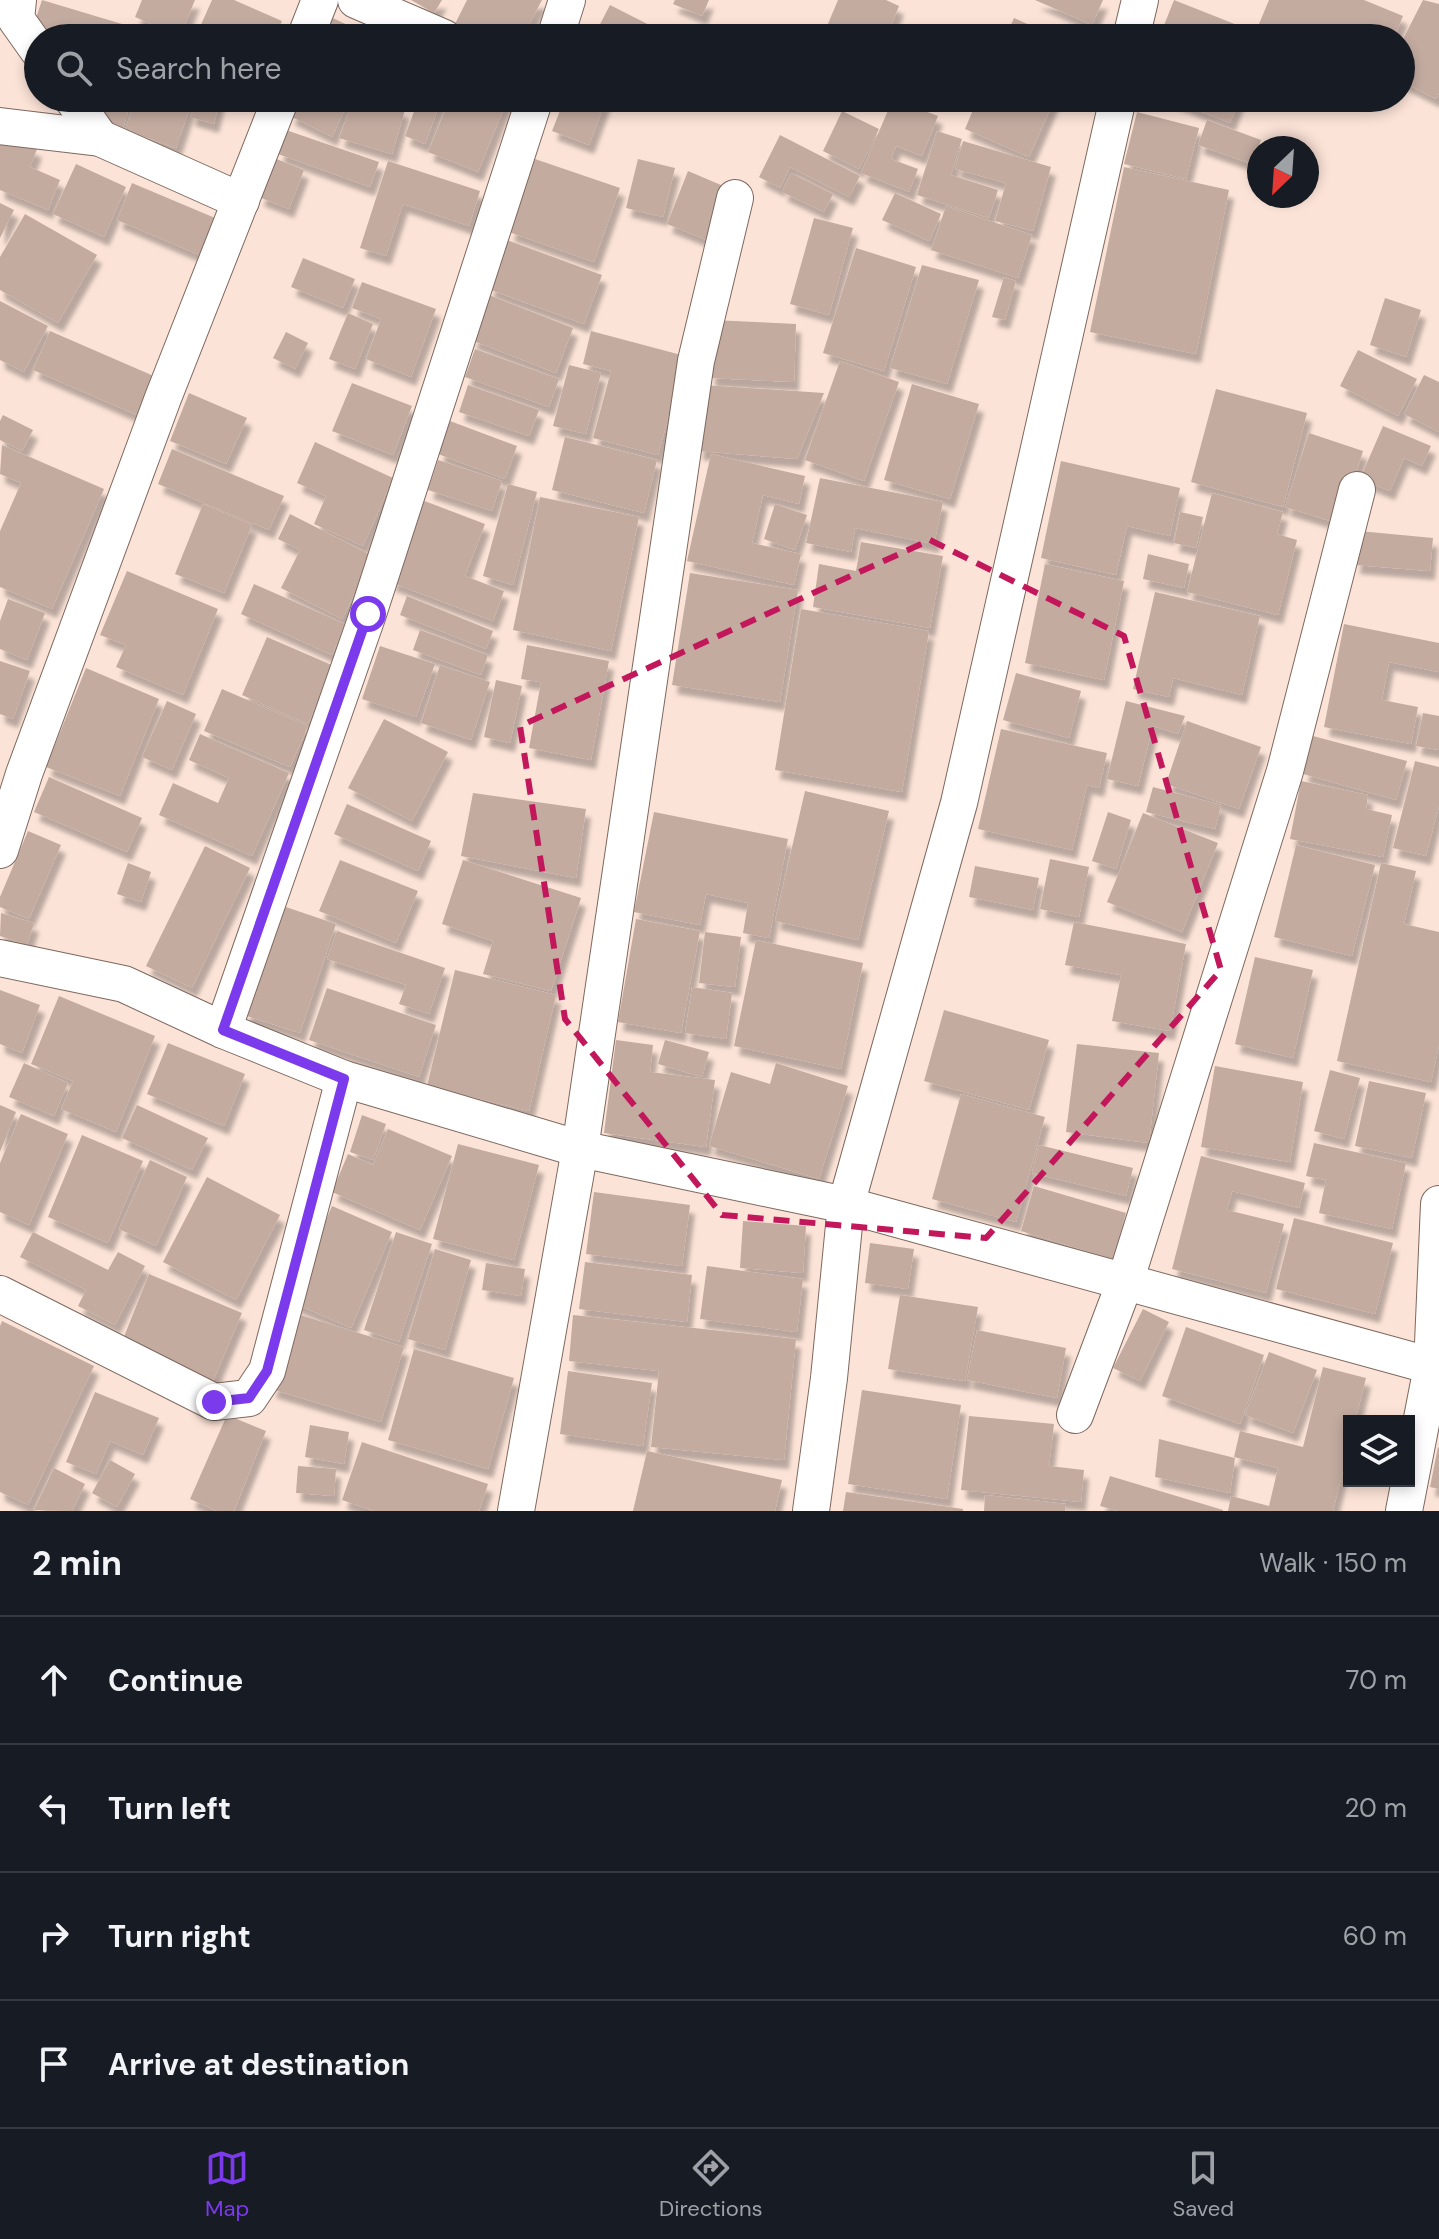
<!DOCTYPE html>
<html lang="en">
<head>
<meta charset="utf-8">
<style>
  :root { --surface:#171b24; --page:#242831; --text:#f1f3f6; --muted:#9ea1a6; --line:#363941; --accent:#7c3aed }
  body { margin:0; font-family:"DM Sans",sans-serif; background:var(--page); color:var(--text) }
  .controls { position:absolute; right:24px; bottom:24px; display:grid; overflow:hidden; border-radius:0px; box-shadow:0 4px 12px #0003 }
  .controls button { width:72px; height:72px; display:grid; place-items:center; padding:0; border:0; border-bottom:2px solid var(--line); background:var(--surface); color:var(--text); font:40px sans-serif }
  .compass { position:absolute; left:1247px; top:136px; width:72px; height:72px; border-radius:50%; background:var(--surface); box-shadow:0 4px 12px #0003; rotate:205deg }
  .stop { position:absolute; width:24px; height:24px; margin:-18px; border:6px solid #7c3aed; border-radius:50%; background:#fff }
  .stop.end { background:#7c3aed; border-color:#fff; box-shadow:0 2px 8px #0008 }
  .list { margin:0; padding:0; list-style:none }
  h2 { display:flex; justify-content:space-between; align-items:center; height:104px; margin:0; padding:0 32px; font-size:34px }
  h2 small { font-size:26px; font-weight:400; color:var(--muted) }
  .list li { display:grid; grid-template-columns:52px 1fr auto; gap:24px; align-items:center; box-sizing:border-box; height:128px; padding:0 32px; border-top:2px solid var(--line) }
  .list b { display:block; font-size:30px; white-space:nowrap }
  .list em { font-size:26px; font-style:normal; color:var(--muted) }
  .icon { flex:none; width:44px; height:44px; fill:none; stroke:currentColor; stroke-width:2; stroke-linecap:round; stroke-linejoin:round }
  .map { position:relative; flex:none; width:1439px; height:1511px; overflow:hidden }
  .search { position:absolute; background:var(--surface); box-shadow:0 4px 12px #0003; left:24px; right:24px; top:24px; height:88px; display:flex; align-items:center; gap:20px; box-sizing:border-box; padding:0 28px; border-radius:44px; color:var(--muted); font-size:30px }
  .sheet { height:616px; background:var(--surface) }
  nav { display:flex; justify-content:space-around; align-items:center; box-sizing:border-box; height:112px; border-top:2px solid var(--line); background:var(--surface); font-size:22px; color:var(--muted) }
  nav a { display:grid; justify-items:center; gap:4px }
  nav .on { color:var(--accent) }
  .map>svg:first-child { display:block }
  .building { fill:#c3aba0; filter:url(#shadow) }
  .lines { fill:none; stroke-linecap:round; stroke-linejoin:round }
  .street-casing { stroke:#7e685e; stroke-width:38 }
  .street { stroke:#fff; stroke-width:36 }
  .route { stroke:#7c3aed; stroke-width:10 }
  .marked { fill:none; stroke:#c2185b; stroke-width:6; stroke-dasharray:16 10; stroke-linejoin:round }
</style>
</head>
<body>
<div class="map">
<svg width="1439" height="1511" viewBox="0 0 1439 1511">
  <defs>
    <filter id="shadow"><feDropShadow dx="5" dy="9" stdDeviation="2" flood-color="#0004"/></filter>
  </defs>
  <rect width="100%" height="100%" fill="#fce3d7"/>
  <g class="building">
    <path d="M42,0L152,33L151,38H69L33,27Z"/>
    <path d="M142,0H195L180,36L135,17Z"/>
    <path d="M212,0H234L282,21L275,38H195Z"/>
    <path d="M411,0H442L434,13Z"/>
    <path d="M467,0H542L522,38H478L454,26Z"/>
    <path d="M675,0H709L702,16L673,4Z"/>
    <path d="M838,0H886L899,6L886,38H822Z"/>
    <path d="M1035,0H1103L1092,25Z"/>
    <path d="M1174,0L1265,36L1264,38H1159Z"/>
    <path d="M1269,0H1364L1403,16L1394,38H1290L1259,24Z"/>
    <path d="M1423,0L1439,4V93L1436,99L1401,81V43Z"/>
    <path d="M610,5L675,38H613L597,30Z"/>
    <path d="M326,15L376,38H315Z"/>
    <path d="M1014,18L1059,38H1005Z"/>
    <path d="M81,98H132L121,135L98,127L104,106Z"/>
    <path d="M136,98H193L176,148L125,130Z"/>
    <path d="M195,98H220L214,124L190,117Z"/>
    <path d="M298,98H350L332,137L290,116Z"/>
    <path d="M354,98H368L405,110L392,154L339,138Z"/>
    <path d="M419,98H442L425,144L405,136Z"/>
    <path d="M450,98H508L478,172L428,152Z"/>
    <path d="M565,98L606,100L589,145L552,131Z"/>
    <path d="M978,98H1055L1029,157L965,129Z"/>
    <path d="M1167,98H1240L1230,123Z"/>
    <path d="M893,99L938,116L922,156L896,146L891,159L918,169L909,192L861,173Z"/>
    <path d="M842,111L879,129L859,169L823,151Z"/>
    <path d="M1137,112L1199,128L1186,179L1124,164Z"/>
    <path d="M1207,120L1261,140L1252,164L1198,145Z"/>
    <path d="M286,130L379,162L370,187L278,154Z"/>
    <path d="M937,131L962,139L951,175L998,190L989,218L917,195Z"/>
    <path d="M0,133L37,149L30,167L60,180L48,210L0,190Z"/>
    <path d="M780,135L860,176L849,197L790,167L780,188L759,177Z"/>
    <path d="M963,141L1051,167L1033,231L995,221L1006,183L955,169Z"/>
    <path d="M274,158L304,170L289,209L259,197Z"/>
    <path d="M535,159L620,188L594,262L509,232Z"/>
    <path d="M638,159L675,168L663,217L626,208Z"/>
    <path d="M388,161L480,191L469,226L403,204L386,256L360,248Z"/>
    <path d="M76,164L126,187L104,237L53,214Z"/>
    <path d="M1124,167L1229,190L1196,354L1090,332Z"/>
    <path d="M688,171L728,188L707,240L667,224Z"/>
    <path d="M791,173L833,194L824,212L782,192Z"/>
    <path d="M132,183L227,223L211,260L117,220Z"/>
    <path d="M895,193L941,214L929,241L882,220Z"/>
    <path d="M0,203L14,210L0,238Z"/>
    <path d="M946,206L1032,235L1018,278L931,250Z"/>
    <path d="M25,214L97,255L58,323L0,290V257Z"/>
    <path d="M814,218L853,228L829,315L790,304Z"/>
    <path d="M507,240L602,275L584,324L488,289Z"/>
    <path d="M856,248L916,267L884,371L823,353Z"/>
    <path d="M303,258L355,279L343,308L291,287Z"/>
    <path d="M922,265L979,280L947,384L890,368Z"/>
    <path d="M1004,277L1016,281L1005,320L992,317Z"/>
    <path d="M362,282L436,309L411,377L366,359L381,319L352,308Z"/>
    <path d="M489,295L573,328L556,373L471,340Z"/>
    <path d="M1385,298L1421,310L1406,357L1370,345Z"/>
    <path d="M0,301L48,326L24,372L0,360Z"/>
    <path d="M348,313L373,324L355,369L329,359Z"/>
    <path d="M712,320L796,324L794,382L710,378Z"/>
    <path d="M50,331L156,377L139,416L33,370Z"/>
    <path d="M591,331L685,356L658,455L593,438L611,371L583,364Z"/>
    <path d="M286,332L308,343L295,369L273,358Z"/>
    <path d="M475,349L559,379L549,407L465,377Z"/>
    <path d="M1358,350L1417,379L1398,416L1340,386Z"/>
    <path d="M840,361L899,382L864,481L805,460Z"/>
    <path d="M569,365L601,373L586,434L553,426Z"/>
    <path d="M1424,375L1439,382V432L1404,414Z"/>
    <path d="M352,383L412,406L393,455L332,431Z"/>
    <path d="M912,384L979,404L950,499L884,480Z"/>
    <path d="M468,385L539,410L529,436L459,412Z"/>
    <path d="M703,385L824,393L797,459L698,451Z"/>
    <path d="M1216,389L1307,413L1283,507L1191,482Z"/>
    <path d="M189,393L247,418L226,464L170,441Z"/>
    <path d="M3,415L33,430L22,451L0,440V421Z"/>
    <path d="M450,421L517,446L505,479L438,454Z"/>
    <path d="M1383,426L1431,446L1422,466L1404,458L1390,491L1360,479Z"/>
    <path d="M1309,433L1363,451L1340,524L1285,507Z"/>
    <path d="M565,437L657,460L644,513L552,490Z"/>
    <path d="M315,442L393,478L363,546L314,524L326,496L297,483Z"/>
    <path d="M2,445L104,489L52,609L0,587V531L21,483L0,474Z"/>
    <path d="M172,449L284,496L269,530L158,484Z"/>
    <path d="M711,454L805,476L799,504L763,495L752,543L801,554L794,585L687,561Z"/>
    <path d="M438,460L502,481L492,511L428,490Z"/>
    <path d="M1061,461L1180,488L1170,536L1127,526L1116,575L1041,558Z"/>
    <path d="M820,478L943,502L934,544L855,528L851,552L806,543Z"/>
    <path d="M508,484L537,492L513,585L483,576Z"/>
    <path d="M1212,493L1283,512L1277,534L1297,540L1278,615L1187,592Z"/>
    <path d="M540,497L639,517L611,651L513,630Z"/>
    <path d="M422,500L485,524L465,576L504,591L493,621L390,582Z"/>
    <path d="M203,504L252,525L224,593L175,574Z"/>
    <path d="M775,504L807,515L795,550L764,539Z"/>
    <path d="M1180,512L1203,517L1196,548L1174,543Z"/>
    <path d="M290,514L373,556L342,619L281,588L300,550L278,539Z"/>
    <path d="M1359,531L1433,538L1430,571L1355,565Z"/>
    <path d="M861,542L943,556L930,628L813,607L819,564L856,571Z"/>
    <path d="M1148,554L1189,564L1184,588L1143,579Z"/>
    <path d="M1045,564L1124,581L1104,680L1025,663Z"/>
    <path d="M127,571L218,609L183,695L116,667L126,645L100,635Z"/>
    <path d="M690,573L798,590L780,702L672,685Z"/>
    <path d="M254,584L345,624L332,655L241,614Z"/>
    <path d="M1155,592L1260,616L1242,695L1173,678L1169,697L1133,689Z"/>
    <path d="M407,596L493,631L486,649L400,615Z"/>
    <path d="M8,599L45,613L27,660L0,649V621Z"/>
    <path d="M801,609L929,631L902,792L775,770Z"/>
    <path d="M1344,624L1439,643V672L1389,662L1382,700L1418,707L1411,744L1324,727Z"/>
    <path d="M420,630L488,655L481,675L413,650Z"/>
    <path d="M267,637L334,666L308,724L242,695Z"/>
    <path d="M527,645L609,661L591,760L529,748L541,682L521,679Z"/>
    <path d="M380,646L435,664L416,717L362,699Z"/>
    <path d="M0,661L30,671L13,719L0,714Z"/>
    <path d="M440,665L490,682L471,740L421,723Z"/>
    <path d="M86,668L159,699L120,796L46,767Z"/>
    <path d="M1016,673L1081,691L1069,738L1003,720Z"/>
    <path d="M496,680L522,686L510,743L484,737Z"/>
    <path d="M222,689L308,726L290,767L204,731Z"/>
    <path d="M167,701L196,714L172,770L142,757Z"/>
    <path d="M1126,701L1185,716L1178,734L1153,726L1138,786L1107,779Z"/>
    <path d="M1423,713L1439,716V750L1416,746Z"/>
    <path d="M384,719L448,752L412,821L348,788Z"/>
    <path d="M1187,721L1261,747L1239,809L1166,784Z"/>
    <path d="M1001,729L1107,753L1099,788L1087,785L1072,850L978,829Z"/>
    <path d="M200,734L289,773L252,856L159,815L173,783L218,803L229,778L189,760Z"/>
    <path d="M1313,736L1407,761L1396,800L1303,774Z"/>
    <path d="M1415,761L1439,767V806L1426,856L1393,848Z"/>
    <path d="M49,777L142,818L127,852L34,812Z"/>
    <path d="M1301,781L1368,795L1366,809L1392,815L1383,857L1290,839Z"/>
    <path d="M1153,787L1221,805L1215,829L1146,812Z"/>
    <path d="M805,791L889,811L858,940L775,921Z"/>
    <path d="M473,793L586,809L576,878L461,856Z"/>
    <path d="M347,804L431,841L418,871L334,834Z"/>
    <path d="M654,812L788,839L769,938L743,933L748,903L706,894L700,925L634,912Z"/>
    <path d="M1108,812L1131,820L1116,869L1092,861Z"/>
    <path d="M1143,813L1218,843L1182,932L1107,902Z"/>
    <path d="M28,831L61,845L29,919L0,907V897Z"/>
    <path d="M1296,845L1375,865L1352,956L1274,937Z"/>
    <path d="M205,846L250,868L192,988L146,966Z"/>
    <path d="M1050,859L1089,867L1079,917L1040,909Z"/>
    <path d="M340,860L418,891L396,943L319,911Z"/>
    <path d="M463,860L581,898L551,991L483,974L493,941L442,924Z"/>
    <path d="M128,863L151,872L141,902L117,894Z"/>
    <path d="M1381,863L1416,871L1404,924L1439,932V1045L1431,1082L1337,1061Z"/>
    <path d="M975,866L1039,878L1033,910L969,897Z"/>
    <path d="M280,905L336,924L300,1033L244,1015Z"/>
    <path d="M1,913L34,923L27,945L0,936Z"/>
    <path d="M636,919L700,931L681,1033L618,1022Z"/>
    <path d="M1074,922L1186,944L1170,1031L1112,1021L1121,975L1065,965Z"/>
    <path d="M337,931L445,968L429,1014L399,1004L406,985L327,959Z"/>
    <path d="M705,932L741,937L735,987L699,983Z"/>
    <path d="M756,940L863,963L841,1069L734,1046Z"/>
    <path d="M1255,957L1313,970L1293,1058L1235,1044Z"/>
    <path d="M455,970L556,995L529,1111L427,1086Z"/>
    <path d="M692,987L732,993L726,1039L685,1033Z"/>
    <path d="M327,988L436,1025L419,1077L309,1040Z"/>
    <path d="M0,990L40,1005L22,1053L0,1044Z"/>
    <path d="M59,996L155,1036L116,1132L61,1109L73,1081L31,1064Z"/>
    <path d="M944,1010L1049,1040L1029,1110L924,1081Z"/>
    <path d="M616,1040L653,1045L650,1072L715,1080L706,1147L604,1133Z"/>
    <path d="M665,1040L709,1052L702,1077L658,1064Z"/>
    <path d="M168,1043L245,1074L224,1126L147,1094Z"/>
    <path d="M1077,1044L1159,1053L1149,1143L1066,1132Z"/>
    <path d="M24,1063L68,1083L54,1116L9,1097Z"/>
    <path d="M776,1063L848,1086L819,1179L709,1146L731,1072L770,1084Z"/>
    <path d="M1215,1066L1303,1082L1290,1162L1201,1147Z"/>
    <path d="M1330,1070L1360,1078L1344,1139L1314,1131Z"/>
    <path d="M1369,1081L1426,1093L1412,1158L1355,1146Z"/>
    <path d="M961,1094L1045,1117L1016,1222L932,1199Z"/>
    <path d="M0,1105L16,1112L0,1152Z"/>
    <path d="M137,1105L208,1138L192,1170L122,1138Z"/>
    <path d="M21,1114L68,1134L29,1225L0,1212V1163Z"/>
    <path d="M362,1115L386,1124L373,1160L350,1152Z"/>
    <path d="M388,1129L452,1156L420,1230L332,1192L348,1154L373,1165Z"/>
    <path d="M82,1135L143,1161L108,1243L48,1217Z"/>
    <path d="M1314,1143L1406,1163L1392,1229L1319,1213L1326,1180L1306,1176Z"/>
    <path d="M458,1144L539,1165L514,1260L433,1239Z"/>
    <path d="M1039,1145L1133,1168L1126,1196L1032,1173Z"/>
    <path d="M1201,1156L1305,1183L1299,1208L1232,1191L1227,1210L1284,1224L1266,1293L1172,1269Z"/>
    <path d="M150,1160L187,1177L156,1246L119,1229Z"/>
    <path d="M207,1177L280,1215L236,1300L163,1262Z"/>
    <path d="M1034,1186L1126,1213L1113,1259L1021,1231Z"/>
    <path d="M594,1192L690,1205L682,1266L586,1254Z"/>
    <path d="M332,1206L392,1232L351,1328L291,1302Z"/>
    <path d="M1294,1218L1393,1243L1375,1314L1276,1289Z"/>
    <path d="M743,1221L806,1226L803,1273L740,1268Z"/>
    <path d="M33,1232L108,1270L118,1252L145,1266L115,1325L78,1306L86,1290L20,1257Z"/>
    <path d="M396,1232L432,1244L399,1342L364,1330Z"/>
    <path d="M870,1243L914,1249L908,1289L865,1283Z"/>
    <path d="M435,1249L471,1260L445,1350L408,1339Z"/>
    <path d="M585,1262L692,1275L687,1322L579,1309Z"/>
    <path d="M486,1263L525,1269L521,1296L482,1290Z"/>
    <path d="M707,1266L803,1279L797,1332L700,1319Z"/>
    <path d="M149,1274L242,1313L210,1388L119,1349Z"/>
    <path d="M900,1295L978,1307L965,1381L888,1369Z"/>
    <path d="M1143,1309L1169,1322L1140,1381L1113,1368Z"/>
    <path d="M294,1313L404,1347L381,1422L271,1389Z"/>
    <path d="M573,1315L796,1339L784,1460L651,1447L659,1371L569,1361Z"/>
    <path d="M2,1321L94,1366L28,1505L0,1492V1326Z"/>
    <path d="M1186,1327L1264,1355L1240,1424L1162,1396Z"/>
    <path d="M977,1330L1066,1348L1057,1398L967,1380Z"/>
    <path d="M414,1349L514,1378L488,1469L388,1440Z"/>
    <path d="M1269,1352L1317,1370L1293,1433L1245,1415Z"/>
    <path d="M1323,1367L1366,1378L1355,1421H1349V1446L1333,1511H1228L1231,1496L1269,1506L1278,1468L1234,1457L1240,1431L1303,1447Z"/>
    <path d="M568,1371L652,1383L643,1446L560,1434Z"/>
    <path d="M862,1390L961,1405L947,1499L848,1484Z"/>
    <path d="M95,1392L159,1418L143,1455L110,1441L96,1474L66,1462Z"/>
    <path d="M227,1415L266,1431L234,1511H217L190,1499Z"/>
    <path d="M969,1416L1054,1424L1049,1466L1084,1470L1081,1502L961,1490Z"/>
    <path d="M310,1425L349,1432L344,1464L305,1457Z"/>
    <path d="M1159,1439L1235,1458L1230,1493L1155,1477Z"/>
    <path d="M362,1442L488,1484L479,1511H374L342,1500Z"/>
    <path d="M1438,1447L1439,1448V1489L1430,1487Z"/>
    <path d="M647,1451L782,1480L775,1511H633Z"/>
    <path d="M110,1460L135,1474L117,1507L92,1493Z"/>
    <path d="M298,1466L336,1469L334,1496L296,1493Z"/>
    <path d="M54,1468L85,1484L72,1511L34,1510Z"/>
    <path d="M1110,1476L1223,1510V1511H1118L1100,1506Z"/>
    <path d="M846,1492L963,1509V1511H843Z"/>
    <path d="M985,1495L1066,1504L1065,1511H984Z"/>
  </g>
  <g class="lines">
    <defs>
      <g id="street">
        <path d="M18,0L16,19L38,50"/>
        <path d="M356,0L444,38"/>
        <path d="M305,38L320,0"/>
        <path d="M555,38L567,0"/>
        <path d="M1131,38L1140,0"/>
        <path d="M72,98L100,138"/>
        <path d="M0,126L100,138L241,201"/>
        <path d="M0,850L24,774L163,398L281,98"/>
        <path d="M0,958L124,984L223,1030L344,1079L580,1149L846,1205L1439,1368"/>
        <path d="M223,1030L368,614L535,98"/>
        <path d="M0,1294L214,1402L249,1398L267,1371L344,1079"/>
        <path d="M1075,1415L1125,1282L1285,771L1357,490"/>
        <path d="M516,1511L580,1149L696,361L735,198"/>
        <path d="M811,1511L829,1378L846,1205L959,803L1118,98"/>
        <path d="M1404,1511L1432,1367L1439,1204"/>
      </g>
    </defs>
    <use href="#street" class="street-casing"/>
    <use href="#street" class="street"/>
  </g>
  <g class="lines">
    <path class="route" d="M214,1402L249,1398L267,1371L344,1079L223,1030L368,614"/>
  </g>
  <path class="marked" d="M930,540L1124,636L1221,970L986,1238L722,1215L565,1019L520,726Z"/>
</svg>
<div class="controls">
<button><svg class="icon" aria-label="layers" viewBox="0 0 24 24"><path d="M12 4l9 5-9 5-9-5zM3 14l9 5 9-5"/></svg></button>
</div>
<svg class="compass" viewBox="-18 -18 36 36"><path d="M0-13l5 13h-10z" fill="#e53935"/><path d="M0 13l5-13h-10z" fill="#9ea1a6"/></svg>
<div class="stop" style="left:368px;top:614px"></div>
<div class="stop end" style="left:214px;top:1402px"></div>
<div class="search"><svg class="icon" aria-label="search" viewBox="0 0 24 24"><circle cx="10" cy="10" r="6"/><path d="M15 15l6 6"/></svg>Search here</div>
</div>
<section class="sheet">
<h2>2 min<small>Walk · 150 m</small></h2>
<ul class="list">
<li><svg class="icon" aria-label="ahead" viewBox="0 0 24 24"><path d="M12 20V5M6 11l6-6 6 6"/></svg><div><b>Continue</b></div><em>70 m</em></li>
<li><svg class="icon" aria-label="left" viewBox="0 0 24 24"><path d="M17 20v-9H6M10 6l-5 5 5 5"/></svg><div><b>Turn left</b></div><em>20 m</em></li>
<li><svg class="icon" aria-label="right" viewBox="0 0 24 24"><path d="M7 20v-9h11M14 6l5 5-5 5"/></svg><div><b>Turn right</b></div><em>60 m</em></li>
<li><svg class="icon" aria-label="arrive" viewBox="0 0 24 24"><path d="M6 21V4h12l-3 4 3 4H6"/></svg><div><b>Arrive at destination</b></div></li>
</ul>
</section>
<nav>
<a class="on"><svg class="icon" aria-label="map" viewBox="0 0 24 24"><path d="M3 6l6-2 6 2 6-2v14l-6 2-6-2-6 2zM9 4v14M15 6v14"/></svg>Map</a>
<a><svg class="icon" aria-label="directions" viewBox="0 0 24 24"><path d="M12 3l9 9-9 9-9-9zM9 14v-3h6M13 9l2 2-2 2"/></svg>Directions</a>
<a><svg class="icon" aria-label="saved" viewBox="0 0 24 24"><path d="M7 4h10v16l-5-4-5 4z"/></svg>Saved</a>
</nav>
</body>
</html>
